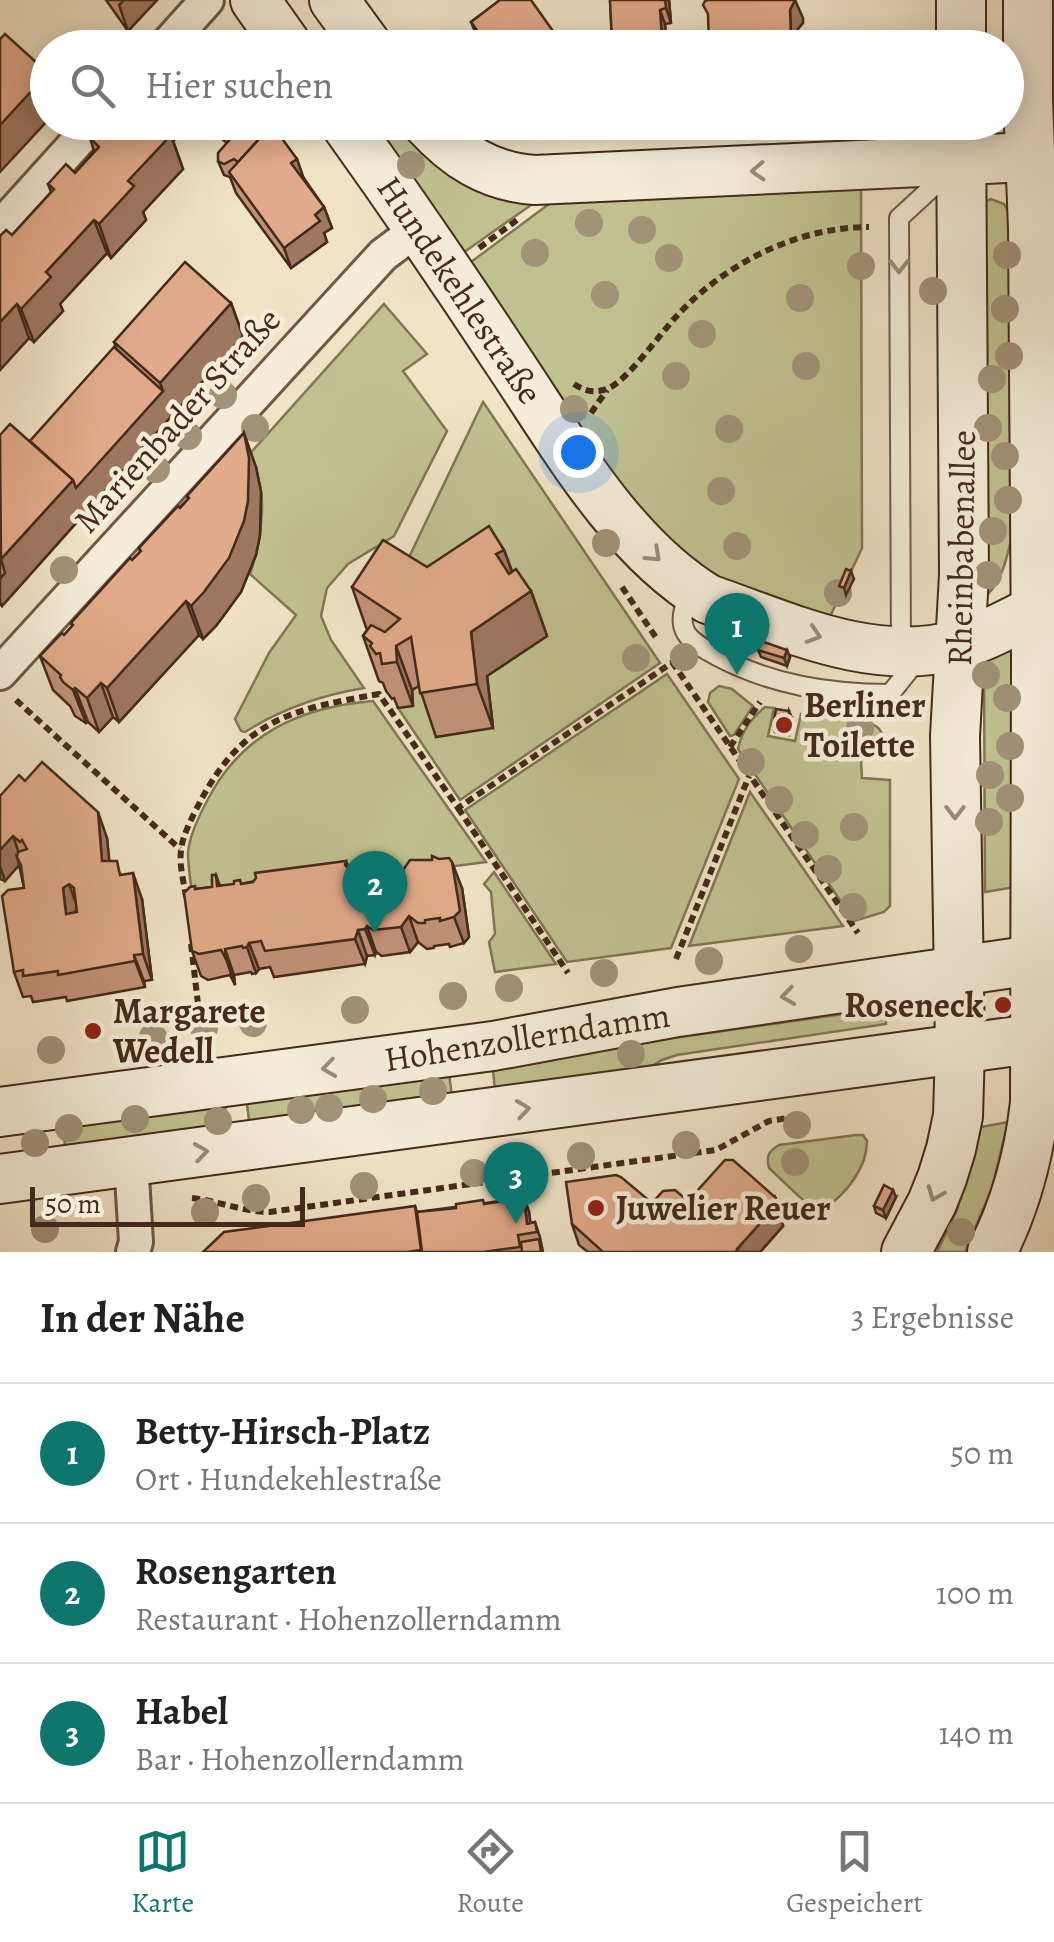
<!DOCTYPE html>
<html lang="de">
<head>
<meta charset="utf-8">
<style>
  :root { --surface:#fff; --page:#f6f6f6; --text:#222; --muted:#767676; --line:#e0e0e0; --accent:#0f766e }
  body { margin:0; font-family:Alegreya,serif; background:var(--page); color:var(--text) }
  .scale { position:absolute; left:30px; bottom:25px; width:275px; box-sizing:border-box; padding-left:10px; border:5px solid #442a1a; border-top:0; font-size:28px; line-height:35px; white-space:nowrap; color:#442a1a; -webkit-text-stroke:8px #f5edda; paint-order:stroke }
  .you { position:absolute; left:578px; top:452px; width:35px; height:35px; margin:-25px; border:8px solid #fff; border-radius:50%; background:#1a73e8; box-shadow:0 0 0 15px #1a73e833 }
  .badge { display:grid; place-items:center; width:65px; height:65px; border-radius:50%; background:var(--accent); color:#fff; font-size:32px; font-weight:700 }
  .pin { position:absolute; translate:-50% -82px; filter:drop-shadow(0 2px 5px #0008) }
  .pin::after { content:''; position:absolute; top:52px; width:35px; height:30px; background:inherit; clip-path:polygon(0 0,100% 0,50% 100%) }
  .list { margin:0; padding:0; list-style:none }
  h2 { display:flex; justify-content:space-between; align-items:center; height:130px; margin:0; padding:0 40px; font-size:42px }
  h2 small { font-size:32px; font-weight:400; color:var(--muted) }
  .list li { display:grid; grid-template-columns:65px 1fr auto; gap:30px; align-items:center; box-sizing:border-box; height:140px; padding:0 40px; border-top:2px solid var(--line) }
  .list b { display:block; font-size:38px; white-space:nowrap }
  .list p { margin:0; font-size:32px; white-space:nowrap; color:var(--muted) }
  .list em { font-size:32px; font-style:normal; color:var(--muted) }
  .icon { flex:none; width:55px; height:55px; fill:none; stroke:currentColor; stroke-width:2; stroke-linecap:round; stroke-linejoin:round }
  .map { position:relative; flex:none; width:1054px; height:1252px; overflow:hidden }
  .search { position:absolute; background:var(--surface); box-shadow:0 5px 25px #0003; left:30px; right:30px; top:30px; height:110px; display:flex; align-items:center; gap:25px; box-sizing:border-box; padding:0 35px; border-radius:55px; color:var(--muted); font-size:38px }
  .sheet { height:550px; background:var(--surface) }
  nav { display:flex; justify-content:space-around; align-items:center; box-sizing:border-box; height:140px; border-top:2px solid var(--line); background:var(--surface); font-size:28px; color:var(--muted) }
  nav a { display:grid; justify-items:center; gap:5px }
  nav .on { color:var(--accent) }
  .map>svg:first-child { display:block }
  .green { fill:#c1c190; stroke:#827655; stroke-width:2.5 }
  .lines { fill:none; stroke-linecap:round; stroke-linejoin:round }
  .lane-casing { stroke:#6f5845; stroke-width:22 }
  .street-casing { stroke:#6f5845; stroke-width:38 }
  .secondary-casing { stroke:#442a1a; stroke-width:52 }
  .path { stroke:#442a1a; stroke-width:6; stroke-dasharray:8 5; stroke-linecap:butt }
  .lane { stroke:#f5edda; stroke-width:18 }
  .street { stroke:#f5edda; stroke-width:32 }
  .secondary { stroke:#f5edda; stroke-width:48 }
  .tree { fill:#a29278 }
  .wall { fill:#c29277; stroke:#442a1a; stroke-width:2.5 }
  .shaded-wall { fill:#9e7761; stroke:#442a1a; stroke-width:2.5 }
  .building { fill:#e1aa8a; stroke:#442a1a; stroke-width:2.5; fill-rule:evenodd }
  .oneway { stroke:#9c8c7a }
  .poi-dot { fill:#8f2418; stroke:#f5edda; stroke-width:4 }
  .labels { text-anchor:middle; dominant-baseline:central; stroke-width:9; stroke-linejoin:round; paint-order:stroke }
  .street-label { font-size:35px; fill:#442a1a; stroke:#f5edda }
  .poi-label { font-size:35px; font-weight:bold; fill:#442a1a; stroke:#f5edda; text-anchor:start }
</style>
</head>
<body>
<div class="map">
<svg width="1054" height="1252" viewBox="0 0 1054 1252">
  <rect width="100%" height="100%" fill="#f0e3c6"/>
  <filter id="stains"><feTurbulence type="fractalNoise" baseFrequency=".002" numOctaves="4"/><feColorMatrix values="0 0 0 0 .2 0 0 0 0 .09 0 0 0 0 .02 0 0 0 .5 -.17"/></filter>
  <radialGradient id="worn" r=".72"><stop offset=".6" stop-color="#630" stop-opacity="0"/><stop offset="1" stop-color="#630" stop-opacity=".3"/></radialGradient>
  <g class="green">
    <path d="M366,123H401L417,141L541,198L460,255Z"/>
    <path d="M861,182L862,548L828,621L714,580L630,505L467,265L557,198Z"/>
    <path d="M991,199L1004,204L1010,213L1013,533C1007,554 1004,578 988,594L985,593L983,202Z"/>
    <path d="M384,304L427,354L403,371L447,431L394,536L348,564L327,588L321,616L331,640L364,688C322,695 281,709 245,732L241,731L235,719L269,653L296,615L250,574C260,543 273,483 246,458Z"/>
    <path d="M483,402L660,663L460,800L398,708L413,706L412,690L423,683L493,728L487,676L402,572Z"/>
    <path d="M1008,650L1014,653L1015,887L985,892L984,662L987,658Z"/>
    <path d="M667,674L739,779L671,948L567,962L465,810Z"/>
    <path d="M719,686L732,689L753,706L734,735L730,736L708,702L710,693Z"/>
    <path d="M373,701L486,862L193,900C191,884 188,868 188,853C189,836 199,816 207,801C241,734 300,707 373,701Z"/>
    <path d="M765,707L774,708L768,736L795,741L801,714C818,716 865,717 877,727C882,731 884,737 886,742L860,743L862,778L890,780V906L884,912L854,921L738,749C742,730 751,719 765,707Z"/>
    <path d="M750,792L843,926L689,946Z"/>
    <path d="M494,872L556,964L495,972L489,942L495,934L491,892L484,884Z"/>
    <path d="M886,1008V1024L677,1055L662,1060L640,1073L495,1091L493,1070L496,1063Z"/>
    <path d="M449,1073L452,1097L250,1129L246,1096Z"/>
    <path d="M224,1099L228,1131L66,1153L62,1121Z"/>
    <path d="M1008,1122L992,1188L965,1252H937L957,1210L981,1127Z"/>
    <path d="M856,1135H863L867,1141C867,1168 846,1194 824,1209L807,1204L769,1168C766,1156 768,1152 779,1145Z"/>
  </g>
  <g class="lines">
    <defs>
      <g id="lane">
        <path d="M691,588C686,603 678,619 686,633C693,644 707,650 717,656C772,685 829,694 890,694L918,659"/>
        <path d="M901,648L899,218L950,171"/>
      </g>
      <g id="street">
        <path d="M164,48L207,0"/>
        <path d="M0,227L95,122"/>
        <path d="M0,673L383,255L419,228"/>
        <path d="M131,1161L136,1242L133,1252"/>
      </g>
      <g id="secondary">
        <path d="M255,0L289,48"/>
        <path d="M334,0L369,48"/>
        <path d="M961,0V48"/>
        <path d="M344,122C399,199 452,276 504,355C561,439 619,545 708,599C787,626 872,668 957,645C984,638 1011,622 1036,610"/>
        <path d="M426,122C457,156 489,177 535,180L1030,157"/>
        <path d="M0,1112L493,1046L678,1012L1054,957"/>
        <path d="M0,1179L1054,1036"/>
        <path d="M906,1252L932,1203L942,1178L951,1149L958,1116L960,1048L955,736L964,575L961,122"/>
        <path d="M992,1252C1016,1205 1029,1155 1035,1103L1036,656L1033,228L1028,100V0"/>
      </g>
    </defs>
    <use href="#lane" class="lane-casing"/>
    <use href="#street" class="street-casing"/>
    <use href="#secondary" class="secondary-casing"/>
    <g class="path">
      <path d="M479,248L517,220"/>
      <path d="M574,384C586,392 598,394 611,387C630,376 658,337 674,319C722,265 796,227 869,227"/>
      <path d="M591,413L607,390"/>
      <path d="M622,587L657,639"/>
      <path d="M672,662L858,933"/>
      <path d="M16,700L180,849"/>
      <path d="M730,747L760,702"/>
      <path d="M458,808L568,973"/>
      <path d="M186,897C184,883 179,865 181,851C182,835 194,814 201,800C245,718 294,709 379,694L458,808L673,662"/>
      <path d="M191,944L200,1021"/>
      <path d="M676,959L749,776"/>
      <path d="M192,1198C219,1201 243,1212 270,1212L716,1150L769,1121L801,1116"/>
    </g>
    <use href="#lane" class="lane"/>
    <use href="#street" class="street"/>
    <use href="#secondary" class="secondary"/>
  </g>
  <g class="tree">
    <circle cx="411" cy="165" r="14"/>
    <circle cx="589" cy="223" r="14"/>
    <circle cx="642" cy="230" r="14"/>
    <circle cx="535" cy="253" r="14"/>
    <circle cx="1007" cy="255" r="14"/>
    <circle cx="669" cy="258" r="14"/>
    <circle cx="861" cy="266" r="14"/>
    <circle cx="933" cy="291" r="14"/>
    <circle cx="605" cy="295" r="14"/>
    <circle cx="800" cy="298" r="14"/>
    <circle cx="1005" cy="309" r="14"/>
    <circle cx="702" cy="334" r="14"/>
    <circle cx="1009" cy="356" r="14"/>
    <circle cx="806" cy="366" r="14"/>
    <circle cx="676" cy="376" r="14"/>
    <circle cx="992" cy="379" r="14"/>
    <circle cx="223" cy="395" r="14"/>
    <circle cx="574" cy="409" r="14"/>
    <circle cx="255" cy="428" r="14"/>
    <circle cx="988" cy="428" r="14"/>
    <circle cx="729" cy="429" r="14"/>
    <circle cx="188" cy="436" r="14"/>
    <circle cx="1005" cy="456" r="14"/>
    <circle cx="156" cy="469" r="14"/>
    <circle cx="721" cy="491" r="14"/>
    <circle cx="1008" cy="500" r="14"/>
    <circle cx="993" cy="531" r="14"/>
    <circle cx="606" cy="543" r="14"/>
    <circle cx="737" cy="546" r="14"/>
    <circle cx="64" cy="570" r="14"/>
    <circle cx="988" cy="575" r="14"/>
    <circle cx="838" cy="593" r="14"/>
    <circle cx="684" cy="657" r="14"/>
    <circle cx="636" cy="658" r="14"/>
    <circle cx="986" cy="675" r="14"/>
    <circle cx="1007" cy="698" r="14"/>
    <circle cx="860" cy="728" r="14"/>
    <circle cx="1010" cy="746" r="14"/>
    <circle cx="751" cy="762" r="14"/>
    <circle cx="990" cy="775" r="14"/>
    <circle cx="1010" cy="798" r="14"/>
    <circle cx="779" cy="800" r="14"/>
    <circle cx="989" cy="822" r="14"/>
    <circle cx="854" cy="827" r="14"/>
    <circle cx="805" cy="835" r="14"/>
    <circle cx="828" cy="869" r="14"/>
    <circle cx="853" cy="907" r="14"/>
    <circle cx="799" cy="949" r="14"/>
    <circle cx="709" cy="961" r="14"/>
    <circle cx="604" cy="973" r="14"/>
    <circle cx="509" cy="988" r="14"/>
    <circle cx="453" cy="996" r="14"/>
    <circle cx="355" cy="1010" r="14"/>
    <circle cx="253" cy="1023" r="14"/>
    <circle cx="204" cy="1028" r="14"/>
    <circle cx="153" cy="1037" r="14"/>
    <circle cx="51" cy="1050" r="14"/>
    <circle cx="631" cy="1054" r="14"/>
    <circle cx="433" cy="1091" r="14"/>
    <circle cx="373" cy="1099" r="14"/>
    <circle cx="329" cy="1108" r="14"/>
    <circle cx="301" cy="1110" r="14"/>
    <circle cx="135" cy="1119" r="14"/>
    <circle cx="218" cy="1121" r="14"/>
    <circle cx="797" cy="1125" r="14"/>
    <circle cx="69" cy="1128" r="14"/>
    <circle cx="35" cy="1143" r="14"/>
    <circle cx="686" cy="1145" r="14"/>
    <circle cx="581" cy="1156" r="14"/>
    <circle cx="795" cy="1162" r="14"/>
    <circle cx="474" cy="1173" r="14"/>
    <circle cx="364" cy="1186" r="14"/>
    <circle cx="256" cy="1198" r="14"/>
    <circle cx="205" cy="1212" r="14"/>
    <circle cx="45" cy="1229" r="14"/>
    <circle cx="961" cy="1232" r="14"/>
  </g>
  <g class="wall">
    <path d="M106,0H157L128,31Z"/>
    <path d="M500,0L481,47L471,22Z"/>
    <path d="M610,0H669L671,23L665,24L667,48H615L612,41Z"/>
    <path d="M104,122H170L176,138L173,141L183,169L143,212L146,220L111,258L107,253L60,304L63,311L34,342L29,338L0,370L12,235L51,192L48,184L75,173L94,151L90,138Z"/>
    <path d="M211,122H265L324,207L332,228L324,233L327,242L291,268L236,193L230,177L224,175L218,161L227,143L215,133Z"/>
    <path d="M231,303L243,336L2,606L0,604V435L30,441L117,350L114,342Z"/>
    <path d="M256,467L261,492L260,535L256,555L241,592L216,626L203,639L199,635L119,722L113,717L99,732L88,722L86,723L75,716L70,706L53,690L40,656L64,635L72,626L71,623L132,560L140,552L139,548L188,499L187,496Z"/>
    <path d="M504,550L512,571L531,591L547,636L487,676L493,728L436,737L419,686L412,690L413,706L398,708L394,698L392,699L386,691L383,683L379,681L363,636L367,630L352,587Z"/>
    <path d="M758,650L790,657L787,666L761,657Z"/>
    <path d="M792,718L789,735L775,732L773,725Z"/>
    <path d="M25,781L107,838L109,861L142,899L152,980L144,981L145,987L67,1001L66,997L33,1002L31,996L23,997L14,972L24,888L19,865L5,881L0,879V796Z"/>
    <path d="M346,861L349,869L360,871L403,870L462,888L469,937L464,943L450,947L449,944L434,946V948L427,949L418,942L410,952L382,956L376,952L375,955L367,956L365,964L274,977L270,967L259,969L256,973L252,974L251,972L234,975L235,985L230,975L208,980L201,976L192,951L196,889L212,887L216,875L220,886L241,884Z"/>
    <path d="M775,1197L782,1218L783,1226L760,1252H588L579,1245L572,1224L652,1203Z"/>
    <path d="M896,1197L886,1218L876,1213L874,1206Z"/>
    <path d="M524,1198L529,1212L530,1223L535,1222L540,1237L543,1252H203L415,1206L417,1212Z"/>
  </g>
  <g class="shaded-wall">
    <path d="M124,0H157L128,31L119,5Z"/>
    <path d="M665,0H669L671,23L666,8Z"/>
    <path d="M795,0L803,18V23L797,30L798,48L791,37L790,10Z"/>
    <path d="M660,10L665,24L667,48L662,38Z"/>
    <path d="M48,73V120L0,172V125Z"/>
    <path d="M154,122H170L176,138L173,141L183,169L143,212L146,220L111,258L99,224L128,181Z"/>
    <path d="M297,159L304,179L299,183L291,163Z"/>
    <path d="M324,207L332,228L324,233L327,242L291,268L284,248L315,215Z"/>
    <path d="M94,220L107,253L60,304L63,311L34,342L21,309L46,272Z"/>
    <path d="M231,303L243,336L2,606L0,602V579L5,573L1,559L73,480L163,391L160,383Z"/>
    <path d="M17,304L29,338L0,370V322Z"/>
    <path d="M244,433L256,467L261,492L260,535L256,555L241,592L216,626L203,639L191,606Z"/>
    <path d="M504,550L520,594L496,554Z"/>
    <path d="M851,571L854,579L846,595L844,588Z"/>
    <path d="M531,591L547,636L487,676L493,728L477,684L471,632Z"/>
    <path d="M186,601L199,635L119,722L107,688Z"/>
    <path d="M396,646L412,690L413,706L397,662Z"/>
    <path d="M787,650L790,657L787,666L784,658Z"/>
    <path d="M101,683L113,717L99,732L87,698Z"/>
    <path d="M75,688L88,722L86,723L73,690Z"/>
    <path d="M789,711L792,718L789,735L787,728Z"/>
    <path d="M98,812L107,838L112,887L102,861Z"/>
    <path d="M13,836L22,862L17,857L19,865L5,881L0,866V850Z"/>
    <path d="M452,862L462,888L469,937L464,943L454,917Z"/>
    <path d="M133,873L142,899L152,980L143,954Z"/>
    <path d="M69,884L78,909L72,914H66L63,888Z"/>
    <path d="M409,916L418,942L410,952L401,927Z"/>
    <path d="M367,926L376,952L375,955L365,929Z"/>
    <path d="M358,930L367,956L365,964L355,939Z"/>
    <path d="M249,943L259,969L256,973L247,947Z"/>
    <path d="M225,949L234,975L235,985L226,959Z"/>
    <path d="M134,955L144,981L145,987L135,961Z"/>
    <path d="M893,1190L896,1197L886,1218L883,1210Z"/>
    <path d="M775,1197L782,1218L783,1226L760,1252H736Z"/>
    <path d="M524,1198L529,1212L532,1233L527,1224Z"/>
  </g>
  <g class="building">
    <path d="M500,0H531L565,48H481L484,40L471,22Z"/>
    <path d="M610,0H665L666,8L660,10L662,38L645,39V45L630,46L629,40L612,41Z"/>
    <path d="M708,0H795L790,10L791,37H794L800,42V48H709L708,14L703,5L705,1Z"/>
    <path d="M5,34L48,73L0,125V39Z"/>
    <path d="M104,122H157L171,135L128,181L134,186L99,224L94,220L46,272L51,277L21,309L17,304L0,322V236L6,230L12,235L54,189L48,184L66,164L75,173L99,147L90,138Z"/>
    <path d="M214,122H264L270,127L238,162L234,159L224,164L218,161V153L231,138Z"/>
    <path d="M272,125L297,159L291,163L324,207L315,215L320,221L284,248L229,172Z"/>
    <path d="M185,262L231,303L160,383L114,342Z"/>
    <path d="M114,347L163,391L76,488L73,480L30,441Z"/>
    <path d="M10,424L73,480L1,559L0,435Z"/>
    <path d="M244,433L249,458L248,501L244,521L229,558L204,592L191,606L186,601L107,688L101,683L87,698L75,688L73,690L63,682L60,677L61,675L40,656L62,633L64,635L73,625L71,623L130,558L132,560L141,551L139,548L178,506L180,508L189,498L187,496Z"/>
    <path d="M489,526L504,550L496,554L509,574L516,569L531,591L471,632L477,684L420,693L411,637L396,646L397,662L382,664L380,653L376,654L370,646L372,643L363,636L371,625L385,632L400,619L352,587L383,540L427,567Z"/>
    <path d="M846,569L851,571L844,588L839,586Z"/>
    <path d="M761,641L787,650L784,658L758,650Z"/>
    <path d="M776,709L789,711L787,728L773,725Z"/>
    <path d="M42,762L98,812L102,861H117L120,875L133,873L143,954L134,955L135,961L58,975V971L23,976V970L14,972L2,896L8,890L24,888L21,865L17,857L18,852L27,849L22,840L20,842L13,836L0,850V796L19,775L25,781ZM69,884L74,888L77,912L66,914L63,888Z"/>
    <path d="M432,856L439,859L449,858L452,862L460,911L454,917L440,921V918L425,920V923H418L409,916L401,927L373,930L367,926L365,929L358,930L355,939L265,951L261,941L249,943L247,947L243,948L242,946L225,949L226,959L221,950L199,954L192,951L184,893L190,887L195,886V889L212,887V875H216L217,886L234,884V881L240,880L241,884L253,882L256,878L255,873L346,861L345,865L349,869L358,868L360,871L364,864L391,861L403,870L410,860H432Z"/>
    <path d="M725,1160H733L775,1197L776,1206L737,1249L736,1252H603L572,1224L566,1182L616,1175L621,1177L652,1203L663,1191L675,1190L688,1201Z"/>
    <path d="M884,1185L893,1190L883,1210L874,1206Z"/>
    <path d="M524,1198L527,1224L535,1222L537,1232L518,1235L520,1247L483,1252H422L417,1212L456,1208V1204L483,1200L484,1204Z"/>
    <path d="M415,1206L421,1250L407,1252H203L224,1232Z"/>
    <path d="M539,1239L541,1252H522L521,1242Z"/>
  </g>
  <defs><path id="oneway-chevron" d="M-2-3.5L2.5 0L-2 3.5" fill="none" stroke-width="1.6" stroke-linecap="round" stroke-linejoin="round" transform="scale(2.5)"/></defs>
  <g class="oneway">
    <use href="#oneway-chevron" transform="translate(758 171) rotate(177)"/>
    <use href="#oneway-chevron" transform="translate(899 266) rotate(90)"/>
    <use href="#oneway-chevron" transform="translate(654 555) rotate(43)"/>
    <use href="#oneway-chevron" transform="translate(814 635) rotate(18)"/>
    <use href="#oneway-chevron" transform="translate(955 812) rotate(90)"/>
    <use href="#oneway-chevron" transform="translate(788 996) rotate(172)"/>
    <use href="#oneway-chevron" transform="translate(329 1068) rotate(172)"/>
    <use href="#oneway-chevron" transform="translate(523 1109) rotate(-8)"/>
    <use href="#oneway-chevron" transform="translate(201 1152) rotate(-8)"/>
    <use href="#oneway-chevron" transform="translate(935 1194) rotate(112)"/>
  </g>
  <g class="poi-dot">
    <circle cx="784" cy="725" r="10"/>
    <circle cx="1003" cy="1005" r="10"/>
    <circle cx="93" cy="1031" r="10"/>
    <circle cx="596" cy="1208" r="10"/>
  </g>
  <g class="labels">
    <g class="street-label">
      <text transform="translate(460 290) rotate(56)">Hundekehlestraße</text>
      <text transform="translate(177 420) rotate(-48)">Marienbader Straße</text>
      <text transform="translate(961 548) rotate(-89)">Rheinbabenallee</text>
      <text transform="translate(527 1037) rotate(-9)">Hohenzollerndamm</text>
    </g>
    <g class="poi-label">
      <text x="804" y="705">Berliner<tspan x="804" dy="40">Toilette</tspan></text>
      <text x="983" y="1005" text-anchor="end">Roseneck</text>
      <text x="113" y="1011">Margarete<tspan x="113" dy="40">Wedell</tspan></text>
      <text x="616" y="1208">Juwelier Reuer</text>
    </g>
  </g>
  <rect width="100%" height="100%" filter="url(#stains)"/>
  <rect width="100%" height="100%" fill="url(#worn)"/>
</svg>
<div class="scale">50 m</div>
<div class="you"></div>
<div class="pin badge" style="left:737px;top:675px">1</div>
<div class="pin badge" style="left:375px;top:933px">2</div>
<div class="pin badge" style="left:516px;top:1224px">3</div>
<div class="search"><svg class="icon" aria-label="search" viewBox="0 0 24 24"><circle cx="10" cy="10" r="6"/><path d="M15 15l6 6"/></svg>Hier suchen</div>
</div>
<section class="sheet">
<h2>In der Nähe<small>3 Ergebnisse</small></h2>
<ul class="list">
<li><span class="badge">1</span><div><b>Betty-Hirsch-Platz</b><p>Ort · Hundekehlestraße</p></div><em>50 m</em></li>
<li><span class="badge">2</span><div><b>Rosengarten</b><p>Restaurant · Hohenzollerndamm</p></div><em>100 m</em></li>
<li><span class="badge">3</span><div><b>Habel</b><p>Bar · Hohenzollerndamm</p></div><em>140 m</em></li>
</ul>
</section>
<nav>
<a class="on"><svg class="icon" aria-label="map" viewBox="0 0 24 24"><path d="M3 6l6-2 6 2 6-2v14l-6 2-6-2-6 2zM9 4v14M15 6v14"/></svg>Karte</a>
<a><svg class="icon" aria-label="directions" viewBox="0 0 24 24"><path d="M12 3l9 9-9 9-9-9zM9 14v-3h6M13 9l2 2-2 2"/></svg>Route</a>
<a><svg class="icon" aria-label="saved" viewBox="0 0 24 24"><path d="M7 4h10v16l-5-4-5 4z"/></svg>Gespeichert</a>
</nav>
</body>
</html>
